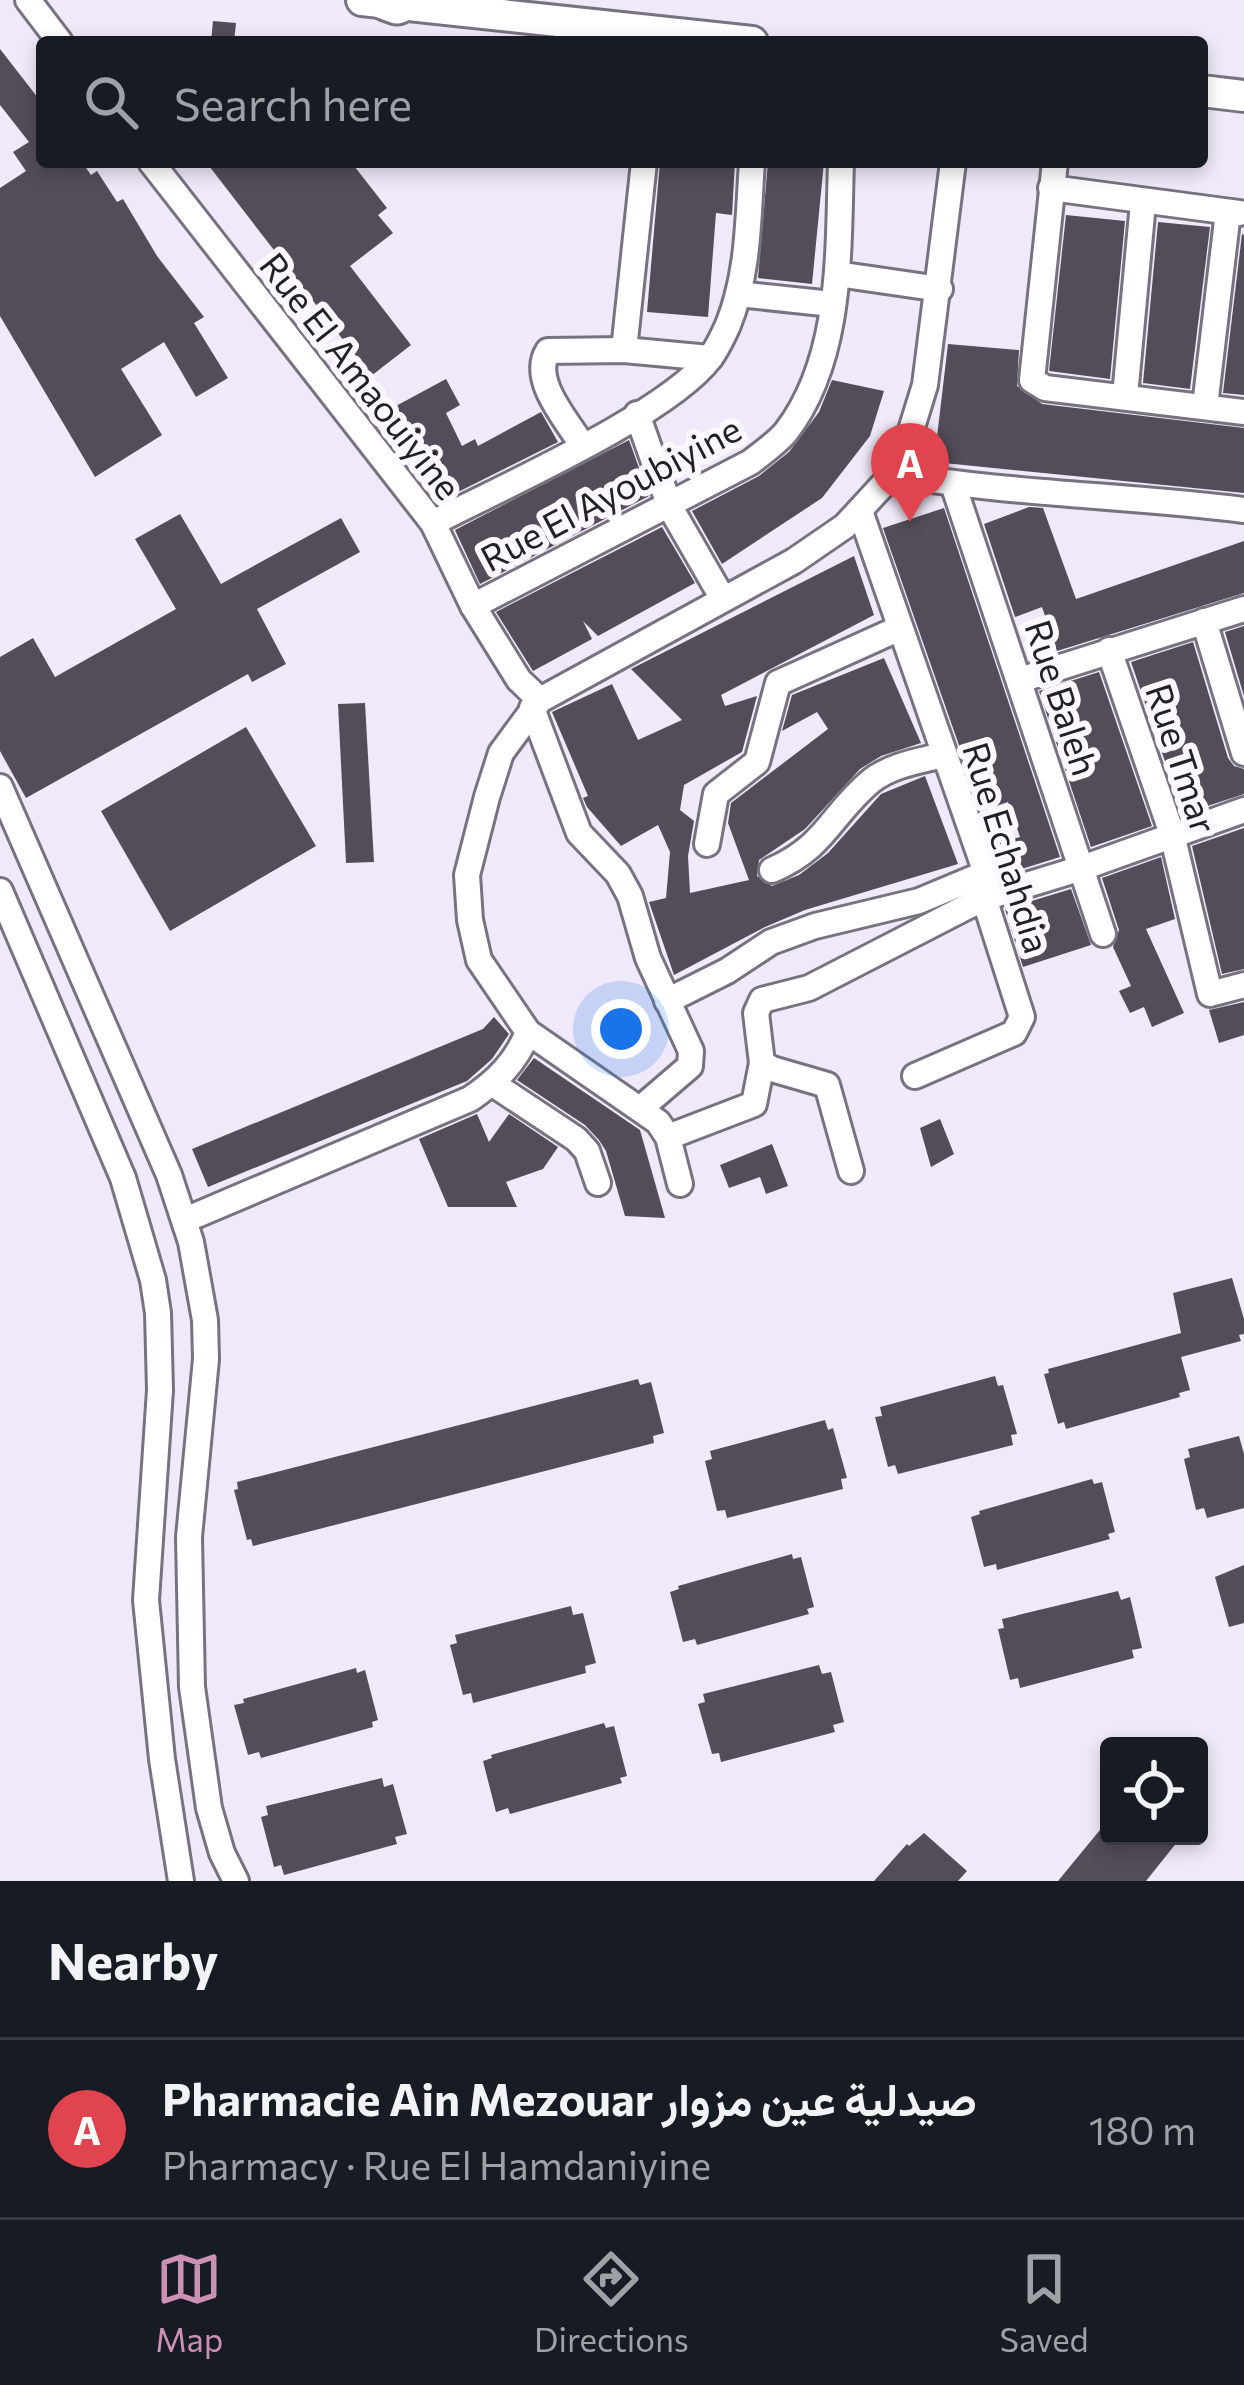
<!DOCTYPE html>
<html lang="en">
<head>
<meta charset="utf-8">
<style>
  :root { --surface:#171b24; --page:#20242c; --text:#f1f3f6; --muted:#9ea1a6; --line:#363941; --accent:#cc90b5 }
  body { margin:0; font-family:Commissioner,Vazirmatn,sans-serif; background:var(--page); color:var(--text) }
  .controls { position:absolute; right:36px; bottom:36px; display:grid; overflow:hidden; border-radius:12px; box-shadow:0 6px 18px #0003 }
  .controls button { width:108px; height:108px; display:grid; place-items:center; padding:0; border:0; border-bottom:3px solid var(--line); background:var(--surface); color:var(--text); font:60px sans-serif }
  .you { position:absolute; left:621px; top:1029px; width:42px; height:42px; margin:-30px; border:9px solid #fff; border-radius:50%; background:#1a73e8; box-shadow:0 0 0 18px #1a73e833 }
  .badge { display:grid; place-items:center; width:78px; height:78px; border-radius:50%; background:var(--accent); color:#fff; font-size:39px; font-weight:700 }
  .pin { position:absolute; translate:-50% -99px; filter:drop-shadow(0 3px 6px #0008) }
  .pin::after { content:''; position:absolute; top:63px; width:42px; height:36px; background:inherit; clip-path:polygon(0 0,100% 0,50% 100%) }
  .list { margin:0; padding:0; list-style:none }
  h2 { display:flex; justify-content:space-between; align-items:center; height:156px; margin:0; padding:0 48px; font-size:51px }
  h2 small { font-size:39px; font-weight:400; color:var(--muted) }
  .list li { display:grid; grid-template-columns:78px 1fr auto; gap:36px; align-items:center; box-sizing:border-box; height:180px; padding:0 48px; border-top:3px solid var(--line) }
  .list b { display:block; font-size:45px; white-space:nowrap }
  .list p { margin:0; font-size:39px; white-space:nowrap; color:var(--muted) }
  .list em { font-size:39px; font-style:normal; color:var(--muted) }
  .icon { flex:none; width:66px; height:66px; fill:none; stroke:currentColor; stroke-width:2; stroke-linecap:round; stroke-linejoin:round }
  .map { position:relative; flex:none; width:1244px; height:1881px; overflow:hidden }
  .search { position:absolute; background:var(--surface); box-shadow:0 6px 18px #0003; left:36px; right:36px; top:36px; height:132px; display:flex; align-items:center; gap:30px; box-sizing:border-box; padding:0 42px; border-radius:12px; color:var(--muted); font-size:45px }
  .sheet { height:336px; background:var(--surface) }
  nav { display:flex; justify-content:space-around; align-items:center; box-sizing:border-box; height:168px; border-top:3px solid var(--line); background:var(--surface); font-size:33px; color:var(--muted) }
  nav a { display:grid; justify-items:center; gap:6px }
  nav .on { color:var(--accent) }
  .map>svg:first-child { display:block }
  .building { fill:#534d5a }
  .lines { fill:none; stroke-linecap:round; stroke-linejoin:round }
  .minor-casing { stroke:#787280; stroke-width:30 }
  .tertiary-casing { stroke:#787280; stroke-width:36 }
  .primary-casing { stroke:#787280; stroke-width:45 }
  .minor { stroke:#fff; stroke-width:24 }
  .tertiary { stroke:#fff; stroke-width:30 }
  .primary { stroke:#fff; stroke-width:39 }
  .labels { text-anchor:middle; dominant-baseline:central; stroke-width:12; stroke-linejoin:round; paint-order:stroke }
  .street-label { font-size:36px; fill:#221f25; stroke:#fbf8ff }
</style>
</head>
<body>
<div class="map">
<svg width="1244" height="1881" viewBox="0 0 1244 1881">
  <rect width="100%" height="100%" fill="#f0e9f9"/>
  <g class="building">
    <path d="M213,21L236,23L234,42H211Z"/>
    <path d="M0,49L42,103V162H82L91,175L97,171L117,202L123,199L157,256L204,317L194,323L228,378L196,397L164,342L121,369L162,435L95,477L0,316V188L26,171L13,152L29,142L0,105Z"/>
    <path d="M206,162H351L387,208L378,215L393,233L350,266L411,345L371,376Z"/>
    <path d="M660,162H735L732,215L716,213L708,317L647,312Z"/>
    <path d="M768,162H824L812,284L758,278Z"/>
    <path d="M1066,215L1125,221L1110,379L1049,371Z"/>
    <path d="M1158,222L1210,227L1190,389L1143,383Z"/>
    <path d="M1242,234L1244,235V395L1223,393Z"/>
    <path d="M948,344L1019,350L1017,386L1042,404L1244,428V493L934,462Z"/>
    <path d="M446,379L460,405L446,413L462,446L475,439L478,446L541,412L558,442L438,502L410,466L381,414Z"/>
    <path d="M832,380L884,391L870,436L822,498L722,564L692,511L759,476L789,452L819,412Z"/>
    <path d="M629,440L649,496L480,584L455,530Z"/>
    <path d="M1029,507L1043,508L1076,599L1244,541V593L1057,651L1042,607L1015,617L984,524Z"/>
    <path d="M944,508L1060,857L1002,875L994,845L1020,837L1008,802L982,811L883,528Z"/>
    <path d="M180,514L221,584L341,518L360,552L257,609L286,664L252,682L248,674L26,798L0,751V657L33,638L55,677L176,609L135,539Z"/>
    <path d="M662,527L695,583L598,636L583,621L592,639L533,671L496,612Z"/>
    <path d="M854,556L874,615L721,695L725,706L757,696L742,752L684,785L680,810L694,821L688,856L690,893L749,880L728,823L731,803L828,729L817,712L782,731L792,695L884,658L921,743L881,756L860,769L805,829L759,860L757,876L772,886L799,875L828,853L881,794L925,776L958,864L805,910L765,927L674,975L649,902L666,898L670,852L658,825L621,846L587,807L583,798L588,796L552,712L612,684L638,740L682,720L631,669Z"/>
    <path d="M1244,626V696L1225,632Z"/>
    <path d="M1193,642L1228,758L1234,766L1244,769V794L1183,814L1131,662Z"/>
    <path d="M1099,672L1152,826L1091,847L1039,691Z"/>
    <path d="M365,703L374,862L346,863L338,704Z"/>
    <path d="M246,727L316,846L170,931L101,811Z"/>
    <path d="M1244,828V969L1222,974L1192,846Z"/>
    <path d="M1161,857L1175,919L1146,929L1184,1013L1152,1027L1144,1007L1130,1013L1119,991L1131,986L1113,947L1119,930L1102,878Z"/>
    <path d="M1071,889L1091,945L1023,967L1005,909Z"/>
    <path d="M1244,1002V1035L1219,1043L1209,1010Z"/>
    <path d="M494,1017L509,1034L492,1059L467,1081L208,1187L192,1149L483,1029Z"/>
    <path d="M534,1058L640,1130L665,1218L625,1216L606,1151L599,1140L585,1125L517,1080Z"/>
    <path d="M477,1114L489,1142L509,1114L558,1147L543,1169L506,1182L517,1207H448L419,1139Z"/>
    <path d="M940,1119L954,1154L931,1167L920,1128Z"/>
    <path d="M772,1144L788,1186L766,1194L760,1177L729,1188L720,1165Z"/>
    <path d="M1232,1278L1244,1319V1334L1239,1335L1241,1341L1181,1357L1190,1390L1179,1393L1180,1397L1066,1429L1064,1422L1058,1424L1044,1374L1049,1373L1048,1369L1181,1333L1173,1293Z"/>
    <path d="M995,1376L998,1386L1003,1385L1017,1434L1011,1435L1013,1445L898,1474L895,1465L888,1467L875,1417L882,1416L880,1407Z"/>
    <path d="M638,1379L640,1385L651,1382L660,1417L664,1433L653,1436L654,1443L253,1546L251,1539L247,1540L234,1490L238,1489L237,1482Z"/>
    <path d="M825,1420L828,1430L833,1428L847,1478L841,1479L843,1489L727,1518L725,1510L717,1511L705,1461L712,1459L710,1451Z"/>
    <path d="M1239,1436L1244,1454V1508L1207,1518L1204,1508L1196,1510L1184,1459L1190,1457L1188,1449Z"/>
    <path d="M1092,1479L1094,1484L1102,1482L1115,1532L1108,1534L1110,1539L997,1570L996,1564L984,1567L971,1517L980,1514L979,1511Z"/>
    <path d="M792,1554L793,1559L801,1557L814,1607L807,1609L809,1614L697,1645L695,1639L683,1642L670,1592L679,1589L678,1586Z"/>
    <path d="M1244,1565V1623L1229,1627L1215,1577Z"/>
    <path d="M1118,1591L1121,1600L1130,1597L1142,1648L1132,1650L1134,1658L1020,1688L1018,1678L1010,1680L998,1629L1004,1628L1002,1619Z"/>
    <path d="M571,1606L573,1615L583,1613L596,1663L585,1666L586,1673L473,1703L471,1693L463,1695L450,1645L457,1643L455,1635Z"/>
    <path d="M819,1665L822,1674L831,1672L844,1722L833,1725L835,1732L721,1762L719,1753L712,1754L698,1704L705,1702L703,1694Z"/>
    <path d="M356,1668L357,1673L365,1670L378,1720L372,1722L373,1727L261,1758L259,1752L248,1755L234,1705L244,1703L243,1699Z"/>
    <path d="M604,1723L606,1728L614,1726L627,1776L620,1778L622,1783L510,1814L508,1808L496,1812L483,1761L492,1758L491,1755Z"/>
    <path d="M382,1778L384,1787L393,1784L407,1834L395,1837L397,1844L284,1875L281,1865L274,1867L261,1817L268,1815L266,1806Z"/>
    <path d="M1109,1819V1836H1182L1146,1881H1058Z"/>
    <path d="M924,1833L967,1871L958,1881H874L907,1844L909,1846Z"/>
  </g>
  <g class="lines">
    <defs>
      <g id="minor">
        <path d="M28,0L60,42"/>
        <path d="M151,162L433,523L473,606L519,680L540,700"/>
        <path d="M1055,162L1032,380L1045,388L1244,412"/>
        <path d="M1051,188L1239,213"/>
        <path d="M837,274L940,289"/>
        <path d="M738,294L832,304"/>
        <path d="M624,350L644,162"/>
        <path d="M1125,396L1143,203"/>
        <path d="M1205,406L1228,212"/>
        <path d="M637,414L670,507L723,599"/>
        <path d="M582,445C567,420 530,380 548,351L624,350L710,358"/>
        <path d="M893,474C1009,494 1127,495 1244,510"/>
        <path d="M953,484L1103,934"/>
        <path d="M860,511L986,873L984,898L1022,1017L1014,1033L915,1076"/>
        <path d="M433,523C500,488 668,414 710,358C717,349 723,336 728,325C749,273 748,218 752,162"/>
        <path d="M473,606L751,462C762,453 777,443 786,432C843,358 838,250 841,162"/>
        <path d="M1204,621L1244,753"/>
        <path d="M1109,650L1172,834L1210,994L1244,985"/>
        <path d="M1020,680L1244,609"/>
        <path d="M532,708L579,833L618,874L630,896L648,958L691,1051L690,1066L641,1108"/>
        <path d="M0,787L169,1175L191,1242L205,1320L206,1359L189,1537L192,1687L209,1808L222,1853L236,1881"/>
        <path d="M707,844L716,794L757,762L778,683L900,628"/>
        <path d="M772,870C826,847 831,814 871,781C891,765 919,761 943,755"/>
        <path d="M0,891L123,1178L153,1280L158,1313L160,1390L146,1600L162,1759L181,1881"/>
        <path d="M667,1001L727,971L771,942L815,926L919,901L986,873"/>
        <path d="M493,1084L576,1139L587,1151L598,1183"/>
        <path d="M668,1137L754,1104L762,1063"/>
        <path d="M851,1171L827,1085L772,1069L762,1063L756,1013L762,1000L809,988L984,898L1082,868L1244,810"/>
        <path d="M680,1184L668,1137L658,1122L528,1032L479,960L470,920L467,875L487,797L501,753L540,700L794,561L845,526L893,474L909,437L925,385L953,162"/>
        <path d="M185,1220L470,1099C497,1081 516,1062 528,1032"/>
      </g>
      <g id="tertiary">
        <path d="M362,0L752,42"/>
        <path d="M1202,91L1244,96"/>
      </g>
      <path id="primary" d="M386,0L397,4"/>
    </defs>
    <use href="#minor" class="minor-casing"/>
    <use href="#tertiary" class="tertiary-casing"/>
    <use href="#primary" class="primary-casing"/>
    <use href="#minor" class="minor"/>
    <use href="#tertiary" class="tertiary"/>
    <use href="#primary" class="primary"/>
  </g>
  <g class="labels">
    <g class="street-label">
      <text transform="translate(362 375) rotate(52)">Rue El Amaouiyine</text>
      <text transform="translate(610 492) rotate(-28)">Rue El Ayoubiyine</text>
      <text transform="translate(1063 697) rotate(72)">Rue Baleh</text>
      <text transform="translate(1183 758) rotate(72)">Rue Tmar</text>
      <text transform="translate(1008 847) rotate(73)">Rue Echahdia</text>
    </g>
  </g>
</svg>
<div class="controls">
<button><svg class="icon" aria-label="locate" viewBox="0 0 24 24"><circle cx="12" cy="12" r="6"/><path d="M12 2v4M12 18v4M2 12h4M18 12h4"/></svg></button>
</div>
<div class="you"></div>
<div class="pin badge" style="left:910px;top:522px;background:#e0444e">A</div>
<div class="search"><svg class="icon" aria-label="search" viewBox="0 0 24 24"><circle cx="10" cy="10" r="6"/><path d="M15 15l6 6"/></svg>Search here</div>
</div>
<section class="sheet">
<h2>Nearby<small></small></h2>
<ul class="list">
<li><span class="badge" style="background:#e0444e">A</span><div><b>Pharmacie Ain Mezouar صيدلية عين مزوار</b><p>Pharmacy · Rue El Hamdaniyine</p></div><em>180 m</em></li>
</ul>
</section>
<nav>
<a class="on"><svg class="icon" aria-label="map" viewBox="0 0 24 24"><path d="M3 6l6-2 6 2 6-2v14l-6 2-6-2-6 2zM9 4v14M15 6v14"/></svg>Map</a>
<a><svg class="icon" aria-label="directions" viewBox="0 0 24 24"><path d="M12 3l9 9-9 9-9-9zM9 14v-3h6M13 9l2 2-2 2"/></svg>Directions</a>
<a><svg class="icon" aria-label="saved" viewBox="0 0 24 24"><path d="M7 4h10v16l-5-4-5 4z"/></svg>Saved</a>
</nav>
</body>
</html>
